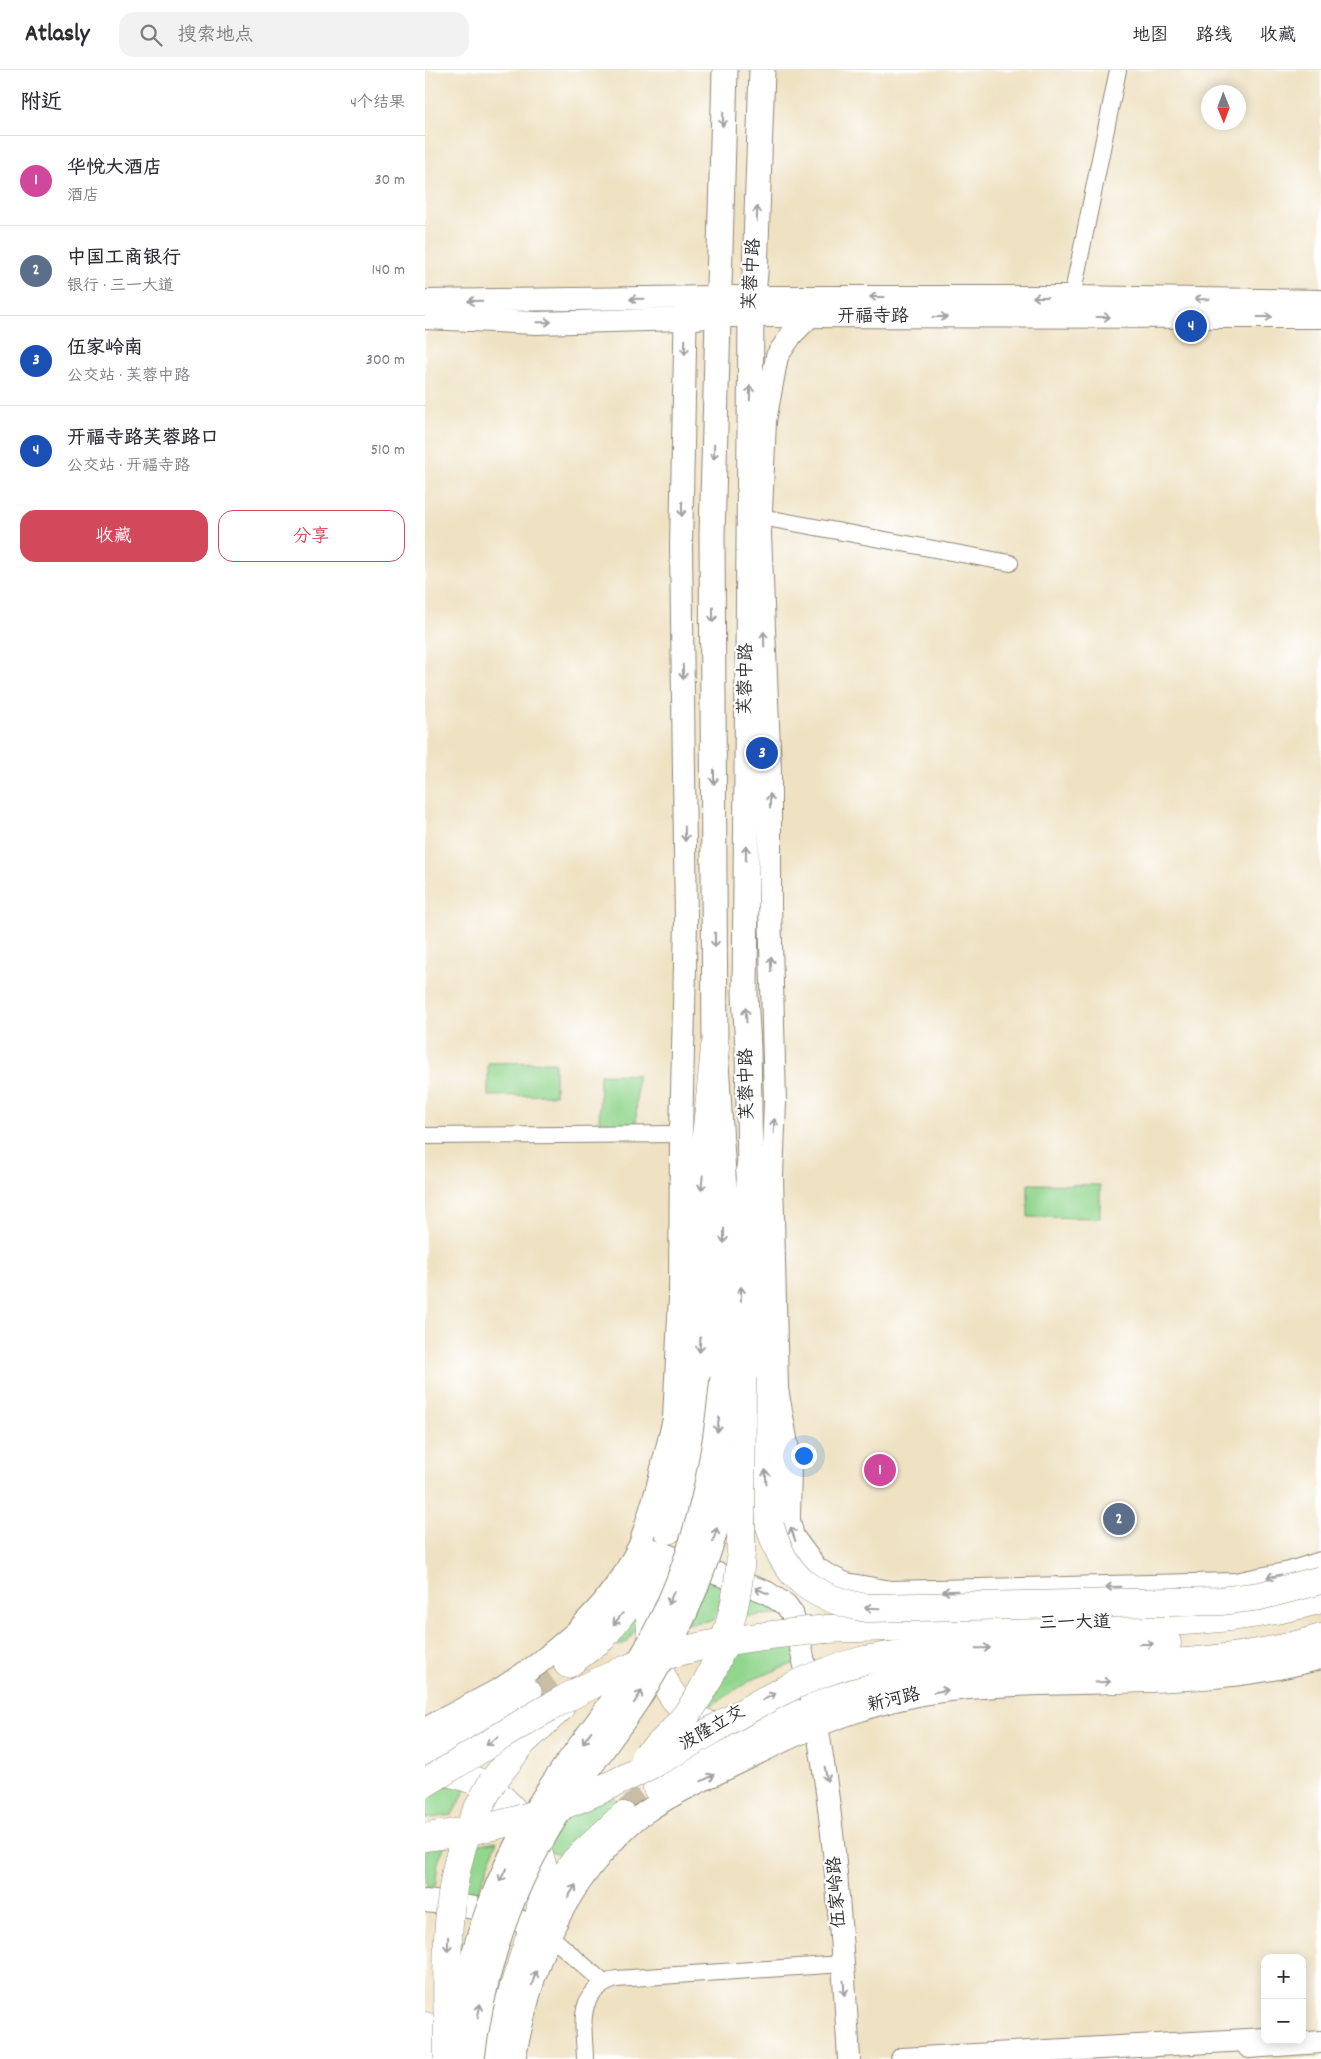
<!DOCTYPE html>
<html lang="zh">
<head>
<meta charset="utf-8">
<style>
  :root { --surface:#fff; --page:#f2f2f3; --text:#2b2b33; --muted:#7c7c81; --line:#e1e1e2; --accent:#d1495b }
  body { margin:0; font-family:Dekko,"LXGW WenKai TC",sans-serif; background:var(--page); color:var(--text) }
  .controls { position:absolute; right:15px; bottom:15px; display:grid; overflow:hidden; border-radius:10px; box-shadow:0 2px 12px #0003 }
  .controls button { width:45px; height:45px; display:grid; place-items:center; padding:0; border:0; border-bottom:1px solid var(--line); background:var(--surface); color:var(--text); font:25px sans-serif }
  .compass { position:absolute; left:776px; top:15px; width:45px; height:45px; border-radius:50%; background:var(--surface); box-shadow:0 2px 12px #0003; rotate:179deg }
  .you { position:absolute; left:378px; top:1385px; width:18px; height:18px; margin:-12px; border:4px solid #fff; border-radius:50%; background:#1a73e8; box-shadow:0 0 0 8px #1a73e833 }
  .badge { display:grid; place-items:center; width:32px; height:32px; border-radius:50%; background:var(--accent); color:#fff; font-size:16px; font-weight:700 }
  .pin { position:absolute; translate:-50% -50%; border:2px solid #fff; box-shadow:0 1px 5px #0006 }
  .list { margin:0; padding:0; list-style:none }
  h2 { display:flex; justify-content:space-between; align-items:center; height:65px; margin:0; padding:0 20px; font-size:21px }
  h2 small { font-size:16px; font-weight:400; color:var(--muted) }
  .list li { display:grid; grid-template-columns:32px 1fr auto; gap:15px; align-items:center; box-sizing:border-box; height:90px; padding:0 20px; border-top:1px solid var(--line) }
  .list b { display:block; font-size:19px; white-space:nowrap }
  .list p { margin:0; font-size:16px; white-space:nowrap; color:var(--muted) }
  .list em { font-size:16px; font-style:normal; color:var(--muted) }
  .actions { display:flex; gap:10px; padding:15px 20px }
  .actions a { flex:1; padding:11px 0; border:1px solid var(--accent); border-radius:15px; text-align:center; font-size:18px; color:var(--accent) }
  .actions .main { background:var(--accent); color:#fff }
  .icon { flex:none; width:28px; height:28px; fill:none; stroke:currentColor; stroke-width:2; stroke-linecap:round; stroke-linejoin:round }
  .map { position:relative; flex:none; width:896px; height:1989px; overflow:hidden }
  header { display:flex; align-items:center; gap:30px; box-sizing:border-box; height:70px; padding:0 25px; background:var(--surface); border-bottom:1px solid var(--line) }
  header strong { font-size:24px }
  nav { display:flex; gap:28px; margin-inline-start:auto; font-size:18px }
  .search { width:350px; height:45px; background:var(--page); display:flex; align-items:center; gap:12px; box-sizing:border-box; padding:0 18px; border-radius:15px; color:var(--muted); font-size:19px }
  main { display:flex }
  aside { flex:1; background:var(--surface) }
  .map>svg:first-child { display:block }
  .green { fill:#92d68e; stroke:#5e805c }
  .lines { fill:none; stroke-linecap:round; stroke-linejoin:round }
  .highway-tunnel { stroke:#c8bda5; stroke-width:28; stroke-dasharray:28 14; stroke-linecap:butt }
  .street-casing { stroke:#8d8677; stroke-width:18 }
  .secondary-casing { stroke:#8d8677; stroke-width:24 }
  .primary-casing { stroke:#8d8677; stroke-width:27 }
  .highway-casing { stroke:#8d8677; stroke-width:29 }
  .street { stroke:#fff; stroke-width:16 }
  .secondary { stroke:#fff; stroke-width:22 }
  .primary { stroke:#fff; stroke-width:25 }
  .highway { stroke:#fff; stroke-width:28 }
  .primary-bridge-casing { stroke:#8d8677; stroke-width:27; stroke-linecap:butt }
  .highway-bridge-casing { stroke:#8d8677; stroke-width:29; stroke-linecap:butt }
  .primary-bridge { stroke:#fff; stroke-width:25 }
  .highway-bridge { stroke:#fff; stroke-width:28 }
  .oneway { stroke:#a0a0a0 }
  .labels { text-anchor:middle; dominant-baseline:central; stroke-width:4.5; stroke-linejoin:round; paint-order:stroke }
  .street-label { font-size:18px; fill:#2b2b2b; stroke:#fff }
</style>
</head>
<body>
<header>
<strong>Atlasly</strong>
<div class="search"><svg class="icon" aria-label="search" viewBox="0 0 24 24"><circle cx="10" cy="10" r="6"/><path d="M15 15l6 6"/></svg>搜索地点</div>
<nav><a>地图</a><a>路线</a><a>收藏</a></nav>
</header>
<main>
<aside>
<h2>附近<small>4个结果</small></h2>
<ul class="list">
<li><span class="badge" style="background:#d1479c">1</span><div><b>华悦大酒店</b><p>酒店</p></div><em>30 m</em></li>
<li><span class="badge" style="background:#5c6f8a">2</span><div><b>中国工商银行</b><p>银行 · 三一大道</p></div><em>140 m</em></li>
<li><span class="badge" style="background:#1a4fb4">3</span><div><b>伍家岭南</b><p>公交站 · 芙蓉中路</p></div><em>300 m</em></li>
<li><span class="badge" style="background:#1a4fb4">4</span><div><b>开福寺路芙蓉路口</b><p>公交站 · 开福寺路</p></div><em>510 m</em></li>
</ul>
<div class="actions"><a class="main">收藏</a><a>分享</a></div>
</aside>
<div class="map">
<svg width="896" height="1989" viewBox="0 0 896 1989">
  <rect width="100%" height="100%" fill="#fff"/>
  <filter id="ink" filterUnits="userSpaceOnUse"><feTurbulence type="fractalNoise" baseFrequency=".02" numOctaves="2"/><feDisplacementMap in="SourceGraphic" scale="10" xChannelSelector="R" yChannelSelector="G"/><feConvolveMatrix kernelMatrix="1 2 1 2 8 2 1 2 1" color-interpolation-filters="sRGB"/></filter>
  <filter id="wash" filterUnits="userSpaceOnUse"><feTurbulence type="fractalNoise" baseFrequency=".0096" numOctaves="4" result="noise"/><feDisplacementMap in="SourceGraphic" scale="20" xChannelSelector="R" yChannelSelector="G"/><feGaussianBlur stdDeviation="1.12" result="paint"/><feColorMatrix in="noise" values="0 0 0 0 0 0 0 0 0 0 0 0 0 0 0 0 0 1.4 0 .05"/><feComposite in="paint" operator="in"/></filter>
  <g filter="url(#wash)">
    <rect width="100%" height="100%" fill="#efe2c3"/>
    <g class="green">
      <path d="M130,992V1025L63,1026V993Z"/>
      <path d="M175,1004L212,1005L211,1059H174Z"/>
      <path d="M603,1114L675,1115V1148L603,1147Z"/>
      <path d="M281,1504L299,1510L296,1531L289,1550L260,1554Z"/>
      <path d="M320,1517L361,1543L315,1547Z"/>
      <path d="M207,1546L215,1552L202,1572L192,1576L188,1572Z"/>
      <path d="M369,1567L375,1591L326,1610L271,1645L300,1581Z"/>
      <path d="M45,1712L27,1745L0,1749V1718Z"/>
      <path d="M187,1723L194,1734L144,1789L118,1779L137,1745Z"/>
      <path d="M72,1771L53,1824L33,1820L43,1776Z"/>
      <path d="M21,1772L13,1792L10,1817H0V1774Z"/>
    </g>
  </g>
  <g filter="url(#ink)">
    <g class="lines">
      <g class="highway-tunnel">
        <path d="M103,1623L143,1594"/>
        <path d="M198,1746L232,1718"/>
      </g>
      <defs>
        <g id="street">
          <path d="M647,227L693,0"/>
          <path d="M336,447L585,493"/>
          <path d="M0,1066L256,1064"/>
          <path d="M123,1864L179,1913"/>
          <path d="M160,1989C159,1953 150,1922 191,1909L418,1894"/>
        </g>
        <g id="secondary">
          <path d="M0,231L292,227H647L896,231"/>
          <path d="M384,247L367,264L352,286L340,351L335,463L345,702V834L350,1032L347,1105L352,1319L365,1391L364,1450L368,1467L391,1498L402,1505L421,1514L466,1522L810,1514L865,1503L896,1493"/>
          <path d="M0,248L111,253L260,249L291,246L896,247"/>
          <path d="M215,1475L341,1522L361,1535L367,1543C407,1689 415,1839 424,1989"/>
          <path d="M0,1659L77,1618L113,1594L151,1562L177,1534L198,1506L215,1475L232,1419L249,1349L255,1227L256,1064L261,853L256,476L261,228"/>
          <path d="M0,1831C43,1835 85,1843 123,1864"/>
          <path d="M824,1977L896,1972"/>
          <path d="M89,1989C105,1911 122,1848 175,1786C189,1770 204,1753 222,1741C254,1719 292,1704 327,1686C390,1654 454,1628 525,1620C648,1606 776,1622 896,1588"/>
          <path d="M477,1989L840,1969"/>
        </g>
        <g id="primary">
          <path d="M298,1307L299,1120L290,977L287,465L300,0"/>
          <path d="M317,1308L316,1219L325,1099L323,978L320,925L326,247L330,203L337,0"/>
        </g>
        <g id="highway">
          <path d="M325,1099L338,1218V1358L345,1456"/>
          <path d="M243,1460C264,1390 275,1320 276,1247C277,1205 274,1163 277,1121C279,1073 286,1025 290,977"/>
          <path d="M230,1494C228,1512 224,1530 225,1548C228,1621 266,1674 345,1658"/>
          <path d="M402,1559C483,1556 564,1555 644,1554C728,1553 815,1553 896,1529"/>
          <path d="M440,1590C539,1571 642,1577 742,1573"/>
          <path d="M143,1594L177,1568L217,1517L227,1500"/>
          <path d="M397,1633C426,1624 455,1613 485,1608C519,1601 556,1600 591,1599C690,1595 800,1598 896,1568"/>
          <path d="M0,1683L103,1623"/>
          <path d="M0,1700C48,1703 75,1718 101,1758C110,1773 118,1790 119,1808C119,1820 117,1831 115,1842"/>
          <path d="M68,1711L98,1672L135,1638"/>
          <path d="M232,1718L373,1644"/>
          <path d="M118,1837L150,1791L198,1746"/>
          <path d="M0,1956V1989"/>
          <path d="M73,1989L81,1942L104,1870"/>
        </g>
      </defs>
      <use href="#street" class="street-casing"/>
      <use href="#secondary" class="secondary-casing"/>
      <use href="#primary" class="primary-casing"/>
      <use href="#highway" class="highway-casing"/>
      <use href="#street" class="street"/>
      <use href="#secondary" class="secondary"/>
      <use href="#primary" class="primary"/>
      <use href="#highway" class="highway"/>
      <defs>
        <g id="primary-bridge">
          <path d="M31,1969C45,1877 73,1799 124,1720C158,1670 198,1624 226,1571C271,1488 289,1399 298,1307"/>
          <path d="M47,1989C57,1907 81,1828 124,1757C150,1714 182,1674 210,1633C261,1556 293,1472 308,1381"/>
        </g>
        <g id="highway-bridge">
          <path d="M345,1456C360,1509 388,1528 441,1538L796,1531L835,1526L896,1510"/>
          <path d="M220,1687C282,1639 312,1559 316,1483L317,1308"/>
          <path d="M0,1713C64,1675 126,1631 195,1602C260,1573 332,1566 402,1559"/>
          <path d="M0,1767C87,1758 156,1733 233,1691C301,1655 363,1608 440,1590"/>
          <path d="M23,1989C23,1918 17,1845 37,1777C44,1754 56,1732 68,1711"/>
        </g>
      </defs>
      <use href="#primary-bridge" class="primary-bridge-casing"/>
      <use href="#highway-bridge" class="highway-bridge-casing"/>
      <use href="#primary-bridge" class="primary-bridge"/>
      <use href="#highway-bridge" class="highway-bridge"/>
    </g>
    <defs><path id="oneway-shaft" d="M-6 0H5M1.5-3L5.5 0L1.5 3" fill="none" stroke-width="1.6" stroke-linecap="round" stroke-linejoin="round" transform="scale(1.25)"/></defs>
    <g class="oneway">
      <use href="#oneway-shaft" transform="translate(298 49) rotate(92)"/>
      <use href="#oneway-shaft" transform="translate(332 144) rotate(-88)"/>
      <use href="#oneway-shaft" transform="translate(452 227) rotate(180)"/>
      <use href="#oneway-shaft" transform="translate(615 227) rotate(180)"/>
      <use href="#oneway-shaft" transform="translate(212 229) rotate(179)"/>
      <use href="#oneway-shaft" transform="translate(777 229) rotate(-179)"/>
      <use href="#oneway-shaft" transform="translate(50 231) rotate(179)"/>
      <use href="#oneway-shaft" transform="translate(515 247)"/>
      <use href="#oneway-shaft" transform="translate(678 247)"/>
      <use href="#oneway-shaft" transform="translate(840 247)"/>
      <use href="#oneway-shaft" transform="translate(119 252) rotate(-1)"/>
      <use href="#oneway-shaft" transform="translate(260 277) rotate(91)"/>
      <use href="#oneway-shaft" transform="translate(325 323) rotate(-89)"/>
      <use href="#oneway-shaft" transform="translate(289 382) rotate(91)"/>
      <use href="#oneway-shaft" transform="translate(257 439) rotate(91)"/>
      <use href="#oneway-shaft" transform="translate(288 545) rotate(90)"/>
      <use href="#oneway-shaft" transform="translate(339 569) rotate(-92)"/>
      <use href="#oneway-shaft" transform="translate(258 602) rotate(89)"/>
      <use href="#oneway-shaft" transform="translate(289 707) rotate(90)"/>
      <use href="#oneway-shaft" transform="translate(345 731) rotate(-90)"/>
      <use href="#oneway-shaft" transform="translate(260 764) rotate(89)"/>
      <use href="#oneway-shaft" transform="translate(321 783) rotate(-89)"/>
      <use href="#oneway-shaft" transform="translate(290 870) rotate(90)"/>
      <use href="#oneway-shaft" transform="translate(346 894) rotate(-92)"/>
      <use href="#oneway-shaft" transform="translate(321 945) rotate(-94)"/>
      <use href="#oneway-shaft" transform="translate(349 1056) rotate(-87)"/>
      <use href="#oneway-shaft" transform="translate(277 1113) rotate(95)"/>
      <use href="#oneway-shaft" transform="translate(299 1166) rotate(90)"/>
      <use href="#oneway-shaft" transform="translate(316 1224) rotate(-89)"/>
      <use href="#oneway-shaft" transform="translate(275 1275) rotate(93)"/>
      <use href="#oneway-shaft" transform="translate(293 1355) rotate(98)"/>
      <use href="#oneway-shaft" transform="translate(341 1407) rotate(-93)"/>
      <use href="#oneway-shaft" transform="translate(368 1464) rotate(-109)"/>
      <use href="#oneway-shaft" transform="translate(290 1465) rotate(-74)"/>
      <use href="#oneway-shaft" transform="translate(849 1506) rotate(168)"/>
      <use href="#oneway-shaft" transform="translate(688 1517) rotate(179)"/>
      <use href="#oneway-shaft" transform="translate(337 1521) rotate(-158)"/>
      <use href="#oneway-shaft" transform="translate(525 1521) rotate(178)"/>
      <use href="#oneway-shaft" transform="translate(246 1528) rotate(114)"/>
      <use href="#oneway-shaft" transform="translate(447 1538) rotate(-178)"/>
      <use href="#oneway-shaft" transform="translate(193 1549) rotate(129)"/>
      <use href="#oneway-shaft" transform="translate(721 1574) rotate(-2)"/>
      <use href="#oneway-shaft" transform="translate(558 1578) rotate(-1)"/>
      <use href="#oneway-shaft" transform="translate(678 1612) rotate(-3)"/>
      <use href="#oneway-shaft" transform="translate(516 1621) rotate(-9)"/>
      <use href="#oneway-shaft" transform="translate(213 1627) rotate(-57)"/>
      <use href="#oneway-shaft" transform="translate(344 1627) rotate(-27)"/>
      <use href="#oneway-shaft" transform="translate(162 1667) rotate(125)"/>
      <use href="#oneway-shaft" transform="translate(67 1671) rotate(146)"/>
      <use href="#oneway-shaft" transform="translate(401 1704) rotate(80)"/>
      <use href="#oneway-shaft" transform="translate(283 1708) rotate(-26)"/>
      <use href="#oneway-shaft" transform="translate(78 1805) rotate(116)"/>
      <use href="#oneway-shaft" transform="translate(147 1821) rotate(-58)"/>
      <use href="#oneway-shaft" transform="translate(23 1874) rotate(91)"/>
      <use href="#oneway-shaft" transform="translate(109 1908) rotate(-73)"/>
      <use href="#oneway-shaft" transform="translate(419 1918) rotate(87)"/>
      <use href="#oneway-shaft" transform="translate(54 1941) rotate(-80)"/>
    </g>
  </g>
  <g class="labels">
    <g class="street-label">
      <text transform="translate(328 204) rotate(-86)">芙蓉中路</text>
      <text x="448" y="247">开福寺路</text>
      <text transform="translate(322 609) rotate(-89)">芙蓉中路</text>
      <text transform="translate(323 1014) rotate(-91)">芙蓉中路</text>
      <text transform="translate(650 1554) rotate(-1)">三一大道</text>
      <text transform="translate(469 1631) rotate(-13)">新河路</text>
      <text transform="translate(288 1659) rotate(-30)">波隆立交</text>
      <text transform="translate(413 1822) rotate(-94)">伍家岭路</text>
    </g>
  </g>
</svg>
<div class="controls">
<button>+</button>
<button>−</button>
</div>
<svg class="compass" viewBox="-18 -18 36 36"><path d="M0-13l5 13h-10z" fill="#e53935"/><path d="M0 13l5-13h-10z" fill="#7c7c81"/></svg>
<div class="you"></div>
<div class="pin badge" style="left:455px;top:1400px;background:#d1479c">1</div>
<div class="pin badge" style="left:694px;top:1449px;background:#5c6f8a">2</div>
<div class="pin badge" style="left:337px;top:683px;background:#1a4fb4">3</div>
<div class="pin badge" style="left:766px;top:256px;background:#1a4fb4">4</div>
</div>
</main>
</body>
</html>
